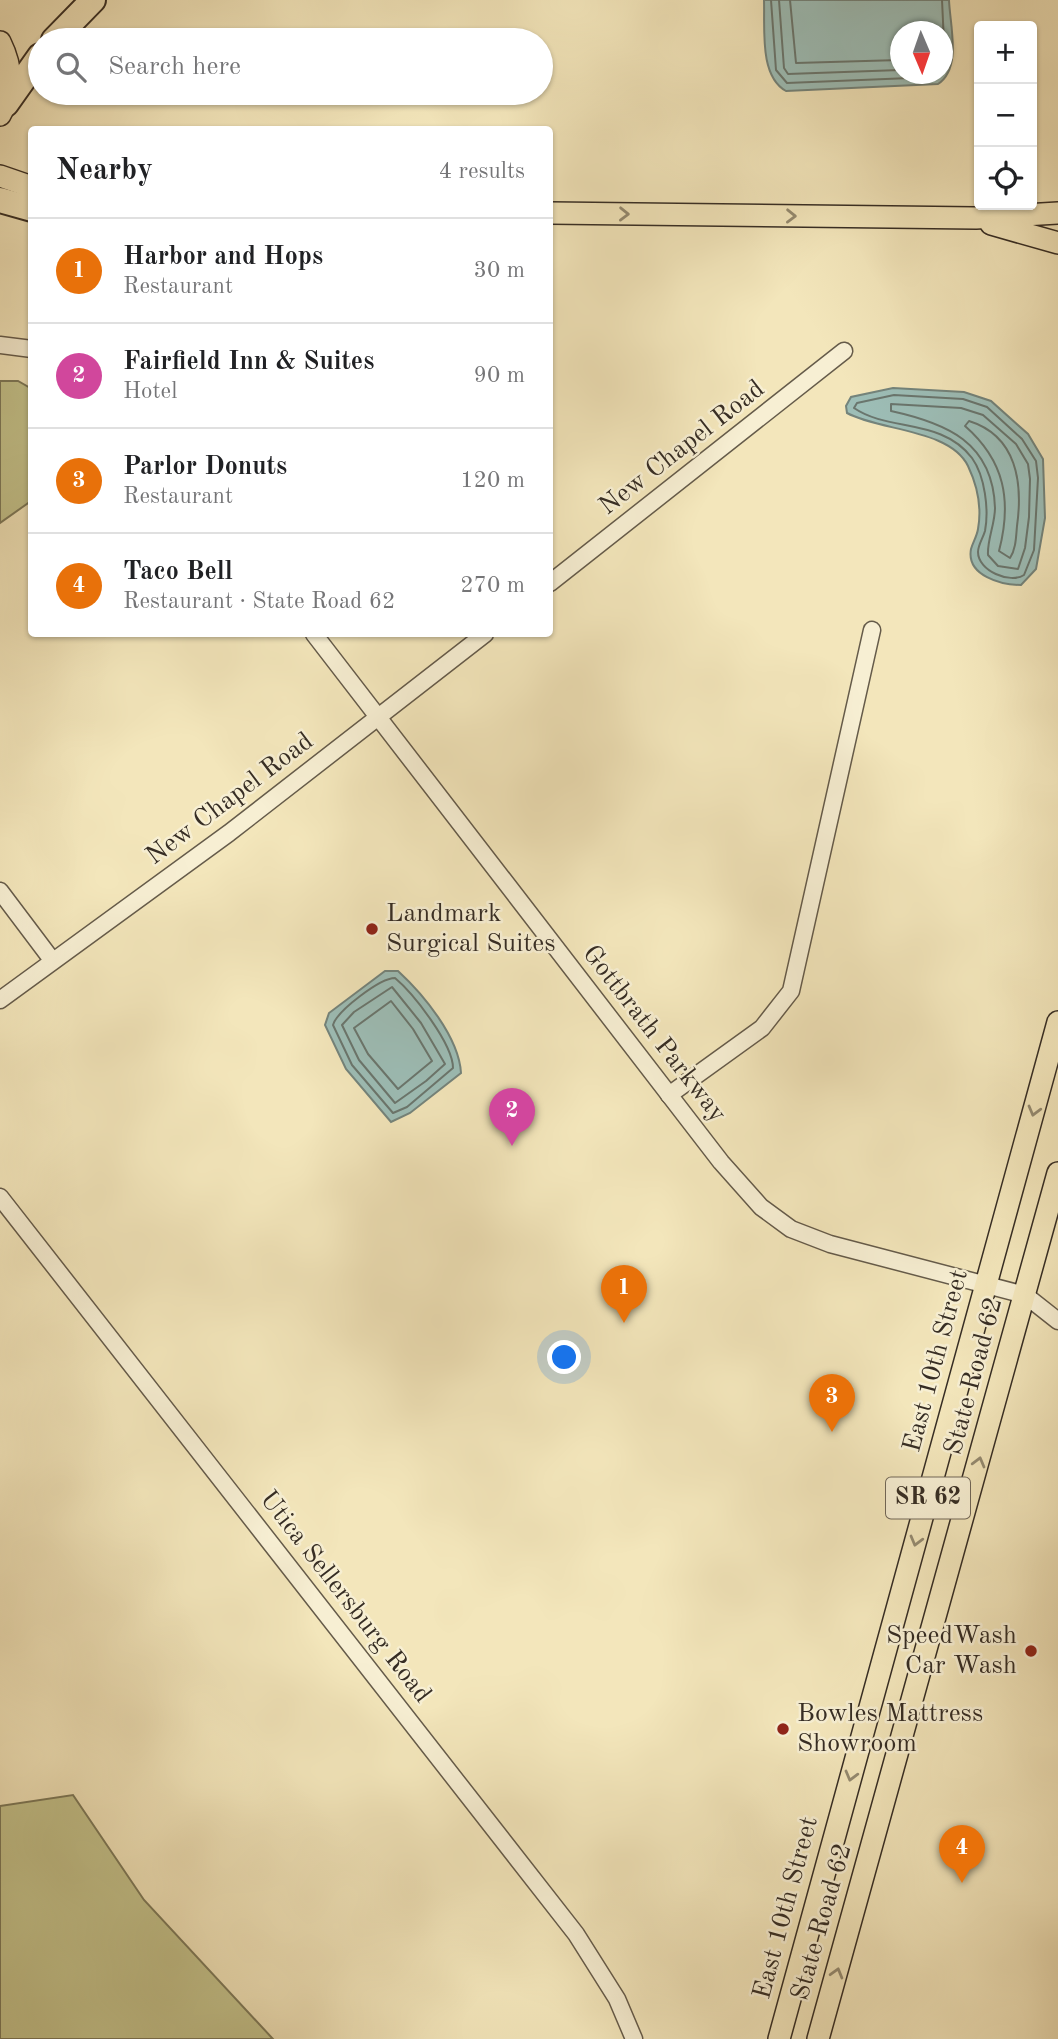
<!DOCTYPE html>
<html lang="en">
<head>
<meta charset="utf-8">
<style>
  :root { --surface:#fff; --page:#f6f6f6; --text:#202124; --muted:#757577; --line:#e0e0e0; --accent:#7c3aed }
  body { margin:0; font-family:"Old Standard TT",serif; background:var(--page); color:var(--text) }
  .controls { position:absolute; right:21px; top:21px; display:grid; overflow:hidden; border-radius:7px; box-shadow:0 2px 5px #0004 }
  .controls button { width:63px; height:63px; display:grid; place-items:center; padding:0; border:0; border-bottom:2px solid var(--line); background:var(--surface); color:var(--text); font:35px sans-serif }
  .compass { position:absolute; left:890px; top:21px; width:63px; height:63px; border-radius:50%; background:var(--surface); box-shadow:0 2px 5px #0004; rotate:178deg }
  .you { position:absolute; left:565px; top:1358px; width:24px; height:24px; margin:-18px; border:5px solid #fff; border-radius:50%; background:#1a73e8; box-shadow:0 0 0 10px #1a73e833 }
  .badge { display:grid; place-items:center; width:46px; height:46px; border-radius:50%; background:var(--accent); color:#fff; font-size:23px; font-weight:700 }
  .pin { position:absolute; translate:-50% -58px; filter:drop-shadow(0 2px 4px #0008) }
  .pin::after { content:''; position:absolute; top:37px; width:24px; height:21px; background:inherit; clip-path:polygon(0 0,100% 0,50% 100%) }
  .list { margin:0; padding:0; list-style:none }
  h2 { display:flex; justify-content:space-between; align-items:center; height:91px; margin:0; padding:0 28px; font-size:30px }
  h2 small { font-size:23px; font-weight:400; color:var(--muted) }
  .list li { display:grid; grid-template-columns:46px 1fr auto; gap:21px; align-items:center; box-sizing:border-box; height:105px; padding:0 28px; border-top:2px solid var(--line) }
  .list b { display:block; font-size:26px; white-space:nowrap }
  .list p { margin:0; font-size:23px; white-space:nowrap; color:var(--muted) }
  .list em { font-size:23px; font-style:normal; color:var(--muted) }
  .icon { flex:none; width:38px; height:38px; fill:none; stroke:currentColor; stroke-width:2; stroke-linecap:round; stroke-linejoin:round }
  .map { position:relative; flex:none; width:1058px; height:2039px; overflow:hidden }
  .search { position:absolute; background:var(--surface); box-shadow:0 2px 5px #0004; left:28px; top:28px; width:525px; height:77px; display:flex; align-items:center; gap:18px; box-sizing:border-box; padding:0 24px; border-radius:38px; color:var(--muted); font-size:26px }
  .panel { position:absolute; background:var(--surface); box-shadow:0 2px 5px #0004; left:28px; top:126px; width:525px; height:511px; border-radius:7px }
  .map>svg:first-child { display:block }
  .green { fill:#c3c28b; stroke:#7c7858; stroke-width:2 }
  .water { fill:#9dbeb7; stroke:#74847c; stroke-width:2; fill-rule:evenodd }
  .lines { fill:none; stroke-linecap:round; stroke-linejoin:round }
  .shore { stroke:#6a766e; stroke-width:2 }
  .minor-casing { stroke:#655b4a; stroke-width:19 }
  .major-casing { stroke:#362d24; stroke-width:24 }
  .highway-casing { stroke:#362d24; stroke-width:28 }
  .minor { stroke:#f7efd3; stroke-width:16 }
  .major { stroke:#f3e6bb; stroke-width:21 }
  .highway { stroke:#f3e6bb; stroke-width:24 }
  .oneway { stroke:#948a70 }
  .poi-dot { fill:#8f2418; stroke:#f7efd3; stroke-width:2.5 }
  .labels { text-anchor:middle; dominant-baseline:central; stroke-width:5; stroke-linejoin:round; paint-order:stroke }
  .shield { fill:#f7efd3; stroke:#706758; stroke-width:2 }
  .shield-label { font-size:24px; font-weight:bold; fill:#362d24 }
  .street-label { font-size:26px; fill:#362d24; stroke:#f7efd3 }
  .poi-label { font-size:26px; fill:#362d24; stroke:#f7efd3; text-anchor:start }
</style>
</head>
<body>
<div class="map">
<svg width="1058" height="2039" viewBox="0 0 1058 2039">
  <rect width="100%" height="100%" fill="#f3e6bb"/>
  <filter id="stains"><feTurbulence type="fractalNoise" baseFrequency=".00286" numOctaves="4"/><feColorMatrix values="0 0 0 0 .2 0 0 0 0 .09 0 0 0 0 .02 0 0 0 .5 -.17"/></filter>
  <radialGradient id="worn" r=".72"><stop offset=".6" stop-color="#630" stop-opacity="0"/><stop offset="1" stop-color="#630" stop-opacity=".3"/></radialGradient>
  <g class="green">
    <path d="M0,381H18L32,389L31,501L0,523Z"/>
    <path d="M73,1795L144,1900L273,2039H0V1806Z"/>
  </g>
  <g class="water">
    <path d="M764,0H949C950,26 962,68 938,84L786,91C759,76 765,28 764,0ZM900,32H942V74H900Z"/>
    <path d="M893,388L964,392L991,401L1028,434L1043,459L1045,518L1036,569L1021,585C1002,585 966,576 971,549C973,542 977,536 978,529C982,507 977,485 968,466C950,429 880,431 847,413L846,406L851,397Z"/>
    <path d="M385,971H398C423,994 459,1037 461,1073L410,1113L391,1122L346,1069L325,1025L329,1013Z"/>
  </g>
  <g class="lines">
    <g class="shore">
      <path d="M771,0L776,70L787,83L935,77L941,74"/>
      <path d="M779,0L784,68L788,74L900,70"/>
      <path d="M790,0L796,63L900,60"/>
      <path d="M942,0L945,64L942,72"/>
      <path d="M894,395L963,399L987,407L1022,439L1036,461L1038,478L1034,550L1024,575C1010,584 978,571 978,552C978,545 983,538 985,531C989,510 985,476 972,458C942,418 889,432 854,408L857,403Z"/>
      <path d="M891,404L961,408L983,415L1016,444L1028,464L1030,479L1029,517L1025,548L1018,569L998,566L988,555C987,540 995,524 995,508C993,442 946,423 891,411Z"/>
      <path d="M969,421C1017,436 1023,483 1017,526C1016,537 1016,549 1010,558L999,551C1012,501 1005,461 965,426Z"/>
      <path d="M395,978C413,993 453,1044 453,1068L407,1107L393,1113L352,1065L333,1025C337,1011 380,978 395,978Z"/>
      <path d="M392,987L421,1023L445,1064L426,1081L395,1103L359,1060L342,1025L354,1012Z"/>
      <path d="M391,1001L413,1029L432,1061L398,1089L368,1054L354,1028Z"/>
    </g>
    <defs>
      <g id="minor">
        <path d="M0,345L32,349"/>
        <path d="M550,583L844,351"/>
        <path d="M314,634L721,1162L761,1207L791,1229L830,1244L1025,1295L1058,1321"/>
        <path d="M0,891L52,960"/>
        <path d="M0,1000L229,833L485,634"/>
        <path d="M669,1095L762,1028L791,991L872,630"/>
        <path d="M0,1197L576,1934L617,1999L634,2039"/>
      </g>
      <g id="major">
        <path d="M0,42C12,66 14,91 0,115"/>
        <path d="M0,176L32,187"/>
        <path d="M550,213L976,218L1058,213"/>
        <path d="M991,224L1058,243"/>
        <path d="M779,2039L1058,1022"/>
        <path d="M818,2039L1058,1173"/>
      </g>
      <g id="highway">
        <path d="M54,40L93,0"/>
        <path d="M6,104L40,56"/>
        <path d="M0,200L32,209"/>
      </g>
    </defs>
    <use href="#minor" class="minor-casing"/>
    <use href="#major" class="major-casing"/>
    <use href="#highway" class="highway-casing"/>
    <use href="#minor" class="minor"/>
    <use href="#major" class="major"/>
    <use href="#highway" class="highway"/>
  </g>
  <defs><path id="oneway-chevron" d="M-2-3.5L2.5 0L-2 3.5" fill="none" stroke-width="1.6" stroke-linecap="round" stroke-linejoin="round" transform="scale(1.75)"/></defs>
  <g class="oneway">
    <use href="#oneway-chevron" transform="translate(624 214) rotate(1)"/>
    <use href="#oneway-chevron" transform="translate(791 216) rotate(1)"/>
    <use href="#oneway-chevron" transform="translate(1034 1111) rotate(105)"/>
    <use href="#oneway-chevron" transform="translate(979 1462) rotate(-75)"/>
    <use href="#oneway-chevron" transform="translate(916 1541) rotate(105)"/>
    <use href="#oneway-chevron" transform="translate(851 1776) rotate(105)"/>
    <use href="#oneway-chevron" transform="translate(837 1973) rotate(-74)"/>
  </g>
  <g class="poi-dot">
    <circle cx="372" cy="929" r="7"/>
    <circle cx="1031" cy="1651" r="7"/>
    <circle cx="783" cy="1729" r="7"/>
  </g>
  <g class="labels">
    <rect class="shield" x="886" y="1477.5" width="84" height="41" rx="5"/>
    <g class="shield-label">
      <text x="928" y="1498">SR 62</text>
    </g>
    <g class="street-label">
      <text transform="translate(682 448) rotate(-38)">New Chapel Road</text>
      <text transform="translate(230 799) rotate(-37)">New Chapel Road</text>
      <text transform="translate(654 1034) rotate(52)">Gottbrath Parkway</text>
      <text transform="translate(936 1361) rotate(-75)">East 10th Street</text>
      <text transform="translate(974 1376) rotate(-75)">State Road 62</text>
      <text transform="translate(345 1597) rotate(52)">Utica Sellersburg Road</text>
      <text transform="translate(786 1908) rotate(-75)">East 10th Street</text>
      <text transform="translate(822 1922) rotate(-74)">State Road 62</text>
    </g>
    <g class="poi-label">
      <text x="386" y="914">Landmark<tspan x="386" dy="30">Surgical Suites</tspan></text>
      <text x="1017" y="1636" text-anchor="end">SpeedWash<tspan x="1017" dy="30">Car Wash</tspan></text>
      <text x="797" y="1714">Bowles Mattress<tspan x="797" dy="30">Showroom</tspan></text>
    </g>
  </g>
  <rect width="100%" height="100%" filter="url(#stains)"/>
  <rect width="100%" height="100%" fill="url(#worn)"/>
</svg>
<div class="controls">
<button>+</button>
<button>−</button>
<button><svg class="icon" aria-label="locate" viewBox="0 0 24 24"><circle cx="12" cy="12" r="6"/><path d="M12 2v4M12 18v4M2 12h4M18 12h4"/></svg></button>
</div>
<svg class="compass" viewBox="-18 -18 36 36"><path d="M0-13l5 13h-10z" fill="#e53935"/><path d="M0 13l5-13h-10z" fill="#757577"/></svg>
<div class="you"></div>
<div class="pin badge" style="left:624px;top:1323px;background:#e8710a">1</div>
<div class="pin badge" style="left:512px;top:1146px;background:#d1479c">2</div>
<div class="pin badge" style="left:832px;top:1432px;background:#e8710a">3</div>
<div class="pin badge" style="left:962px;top:1883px;background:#e8710a">4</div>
<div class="search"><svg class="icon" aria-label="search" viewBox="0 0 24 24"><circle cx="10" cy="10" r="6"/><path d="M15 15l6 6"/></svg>Search here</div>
<section class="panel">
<h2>Nearby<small>4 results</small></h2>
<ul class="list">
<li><span class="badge" style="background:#e8710a">1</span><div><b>Harbor and Hops</b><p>Restaurant</p></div><em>30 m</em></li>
<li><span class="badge" style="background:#d1479c">2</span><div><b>Fairfield Inn &amp; Suites</b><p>Hotel</p></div><em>90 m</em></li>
<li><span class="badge" style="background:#e8710a">3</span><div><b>Parlor Donuts</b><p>Restaurant</p></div><em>120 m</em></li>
<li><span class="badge" style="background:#e8710a">4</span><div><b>Taco Bell</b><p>Restaurant · State Road 62</p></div><em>270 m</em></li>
</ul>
</section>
</div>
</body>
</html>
